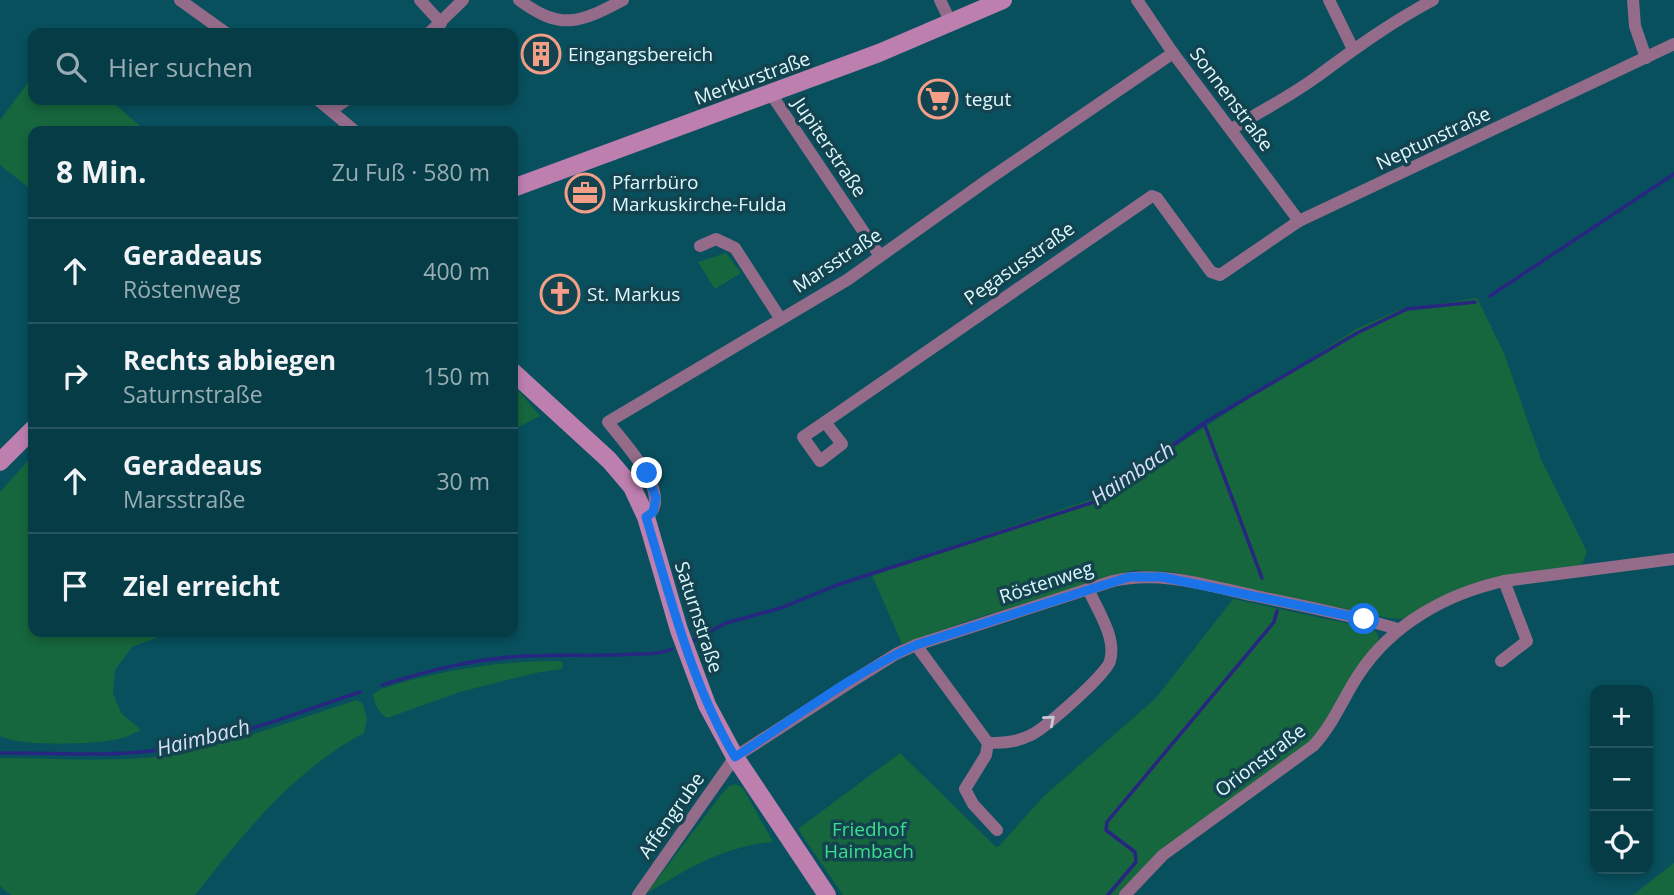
<!DOCTYPE html>
<html lang="de">
<head>
<meta charset="utf-8">
<style>
  :root { --surface:#063c46; --page:#0f434d; --text:#f1f3f6; --muted:#98adb3; --line:#27565f }
  body { margin:0; font-family:"Open Sans",sans-serif; background:var(--page); color:var(--text) }
  .controls { position:absolute; right:21px; bottom:21px; display:grid; overflow:hidden; border-radius:14px; box-shadow:0 4px 10px #0003 }
  .controls button { width:63px; height:63px; display:grid; place-items:center; padding:0; border:0; border-bottom:2px solid var(--line); background:var(--surface); color:var(--text); font:35px sans-serif }
  .stop { position:absolute; width:21px; height:21px; margin:-16px; border:5px solid #1a73e8; border-radius:50%; background:#fff }
  .stop.end { background:#1a73e8; border-color:#fff; box-shadow:0 2px 7px #0008 }
  .list { margin:0; padding:0; list-style:none }
  h2 { display:flex; justify-content:space-between; align-items:center; height:91px; margin:0; padding:0 28px; font-size:30px }
  h2 small { font-size:23px; font-weight:400; color:var(--muted) }
  .list li { display:grid; grid-template-columns:46px 1fr auto; gap:21px; align-items:center; box-sizing:border-box; height:105px; padding:0 28px; border-top:2px solid var(--line) }
  .list b { display:block; font-size:26px; white-space:nowrap }
  .list p { margin:0; font-size:23px; white-space:nowrap; color:var(--muted) }
  .list em { font-size:23px; font-style:normal; color:var(--muted) }
  .icon { flex:none; width:38px; height:38px; fill:none; stroke:currentColor; stroke-width:2; stroke-linecap:round; stroke-linejoin:round }
  .map { position:relative; flex:none; width:1674px; height:895px; overflow:hidden }
  .search { position:absolute; background:var(--surface); box-shadow:0 4px 10px #0003; left:28px; top:28px; width:490px; height:77px; display:flex; align-items:center; gap:18px; box-sizing:border-box; padding:0 24px; border-radius:14px; color:var(--muted); font-size:26px }
  .panel { position:absolute; background:var(--surface); box-shadow:0 4px 10px #0003; left:28px; top:126px; width:490px; height:511px; border-radius:14px }
  .map>svg:first-child { display:block }
  .green { fill:#16673d }
  .lines { fill:none; stroke-linecap:round; stroke-linejoin:round }
  .stream { stroke:#272680; stroke-width:3.5 }
  .street { stroke:#946c8a; stroke-width:12 }
  .secondary { stroke:#bd7fae; stroke-width:18 }
  .oneway { stroke:#c5c8d6 }
  .route { stroke:#1a73e8; stroke-width:9 }
  .labels { text-anchor:middle; dominant-baseline:central; stroke-width:7; stroke-linejoin:round; paint-order:stroke }
  .poi-label { font-size:19px; fill:#e0f9ff; stroke:#13434e; text-anchor:start }
  .street-label { font-size:19px; fill:#e0f9ff; stroke:#13434e }
  .park-label { font-size:19px; fill:#3dde8b; stroke:#13434e }
  .water-label { font-size:21px; font-style:italic; fill:#d9dff9; stroke:#13434e }
</style>
</head>
<body>
<div class="map">
<svg width="1674" height="895" viewBox="0 0 1674 895">
  <rect width="100%" height="100%" fill="#08505e"/>
  <g class="green">
    <path d="M33,76V100H110L146,131H33V191L0,165V120Z"/>
    <path d="M726,253L741,273L715,289L698,262Z"/>
    <path d="M1477,298L1504,353L1541,459L1587,552L1582,565L1464,587L1403,619L1388,618L1172,572L1134,570L976,618L902,644L871,573L1095,498L1356,329L1399,310Z"/>
    <path d="M513,384L540,416L513,430Z"/>
    <path d="M33,455V632H171L132,647L115,670L113,693L121,713L141,730C136,732 131,735 126,737C103,745 21,747 0,736V492Z"/>
    <path d="M1233,599L1369,628L1375,631L1379,637L1377,644L1312,742L1151,859L1118,895H843L798,829L900,753L996,847L999,846L1044,796L1156,698Z"/>
    <path d="M559,661L563,663L562,669L535,673L460,692L387,718C378,712 375,705 373,694L381,689C440,670 497,661 559,661Z"/>
    <path d="M357,700L363,704L367,719L364,733C293,771 244,833 195,895H11L0,886V758C60,758 123,764 182,753C241,741 300,718 357,700Z"/>
    <path d="M736,784L743,788L773,842C722,847 689,868 646,894L721,795L729,786Z"/>
    <path d="M1674,863V895H1633Z"/>
  </g>
  <g class="lines">
    <g class="stream">
      <path d="M1490,296L1674,174"/>
      <path d="M1204,423L1262,578"/>
      <path d="M692,641L726,623L781,608L837,585L1094,502L1204,423L1357,333L1407,309L1475,302"/>
      <path d="M382,685C430,670 477,658 528,656C564,654 600,657 636,654C648,654 661,654 672,649"/>
      <path d="M0,753C49,752 101,757 150,751C222,743 291,715 360,692"/>
      <path d="M1108,895L1136,862L1135,852L1106,830L1107,822L1274,622L1277,611"/>
    </g>
    <g class="street">
      <path d="M180,0L226,33"/>
      <path d="M420,0L441,23"/>
      <path d="M519,0C561,31 580,23 623,0"/>
      <path d="M940,0L951,23"/>
      <path d="M1137,0L1173,53L1299,221"/>
      <path d="M1329,0L1353,49"/>
      <path d="M1633,0L1635,26L1646,58"/>
      <path d="M429,33L463,0"/>
      <path d="M771,94L880,256"/>
      <path d="M318,100L355,131"/>
      <path d="M332,110L346,100"/>
      <path d="M1232,129C1259,112 1289,97 1315,78C1356,48 1388,24 1433,0"/>
      <path d="M700,246L716,239L735,248L780,318"/>
      <path d="M825,422L1152,196L1157,198L1211,272L1220,275L1299,221L1674,44"/>
      <path d="M825,422L842,444L820,461L803,437Z"/>
      <path d="M646,517C676,496 623,442 608,422L847,280L986,181L1173,53"/>
      <path d="M916,645L988,743L986,755L965,789L973,804L997,830"/>
      <path d="M1501,661L1527,641L1504,581"/>
      <path d="M988,743C1004,743 1017,742 1031,735C1044,729 1107,674 1110,661C1117,638 1097,609 1088,589"/>
      <path d="M638,895L735,757L851,682L896,654L916,645L1113,581C1161,570 1209,586 1256,596C1304,606 1351,615 1398,629"/>
      <path d="M1125,895L1163,855L1313,746C1333,725 1343,698 1359,674C1392,624 1446,594 1504,581L1674,559"/>
    </g>
    <g class="secondary">
      <path d="M513,188L879,53L1003,0"/>
      <path d="M513,372L609,460L632,487L646,517L679,630L707,705L735,757L827,895"/>
      <path d="M0,462L33,429"/>
    </g>
  </g>
  <defs><path id="oneway-chevron" d="M-2-3.5L2.5 0L-2 3.5" fill="none" stroke-width="1.6" stroke-linecap="round" stroke-linejoin="round" transform="scale(1.75)"/></defs>
  <use class="oneway" href="#oneway-chevron" transform="translate(1050 720) rotate(-41)"/>
  <g class="lines">
    <path class="route" d="M647,473L656,498L653,512L646,517C671,599 691,683 735,757C794,719 852,674 916,645L1129,577H1162L1364,619"/>
  </g>
  <defs>
    <symbol id="building-ring" viewBox="-11 -11 22 22"><circle r="9.5" fill="#13434e" stroke="#f49e87" stroke-width="1.5"/><path d="M-4-6H4V6H1V3H-1V6H-4ZM-2.5-4.3h1.7v1.8h-1.7ZM.8-4.3h1.7v1.8H.8ZM-2.5-1h1.7V.8h-1.7ZM.8-1h1.7V.8H.8Z" fill="#f49e87"/></symbol>
    <symbol id="supermarket-ring" viewBox="-11 -11 22 22"><circle r="9.5" fill="#13434e" stroke="#f49e87" stroke-width="1.5"/><path d="M-6-5.5h2.5l.6 2H6L4.5 2H-2.5L-4.4-4H-6ZM-1.5 3.2a1.3 1.3 0 1 0 .1 0ZM3 3.2a1.3 1.3 0 1 0 .1 0Z" fill="#f49e87"/></symbol>
    <symbol id="office-ring" viewBox="-11 -11 22 22"><circle r="9.5" fill="#13434e" stroke="#f49e87" stroke-width="1.5"/><path d="M-6-3h4V-5.5h4V-3h4V5H-6ZM-1-4.5V-3h2v-1.5ZM-6 0V1H6V0Z" fill="#f49e87"/></symbol>
    <symbol id="church-ring" viewBox="-11 -11 22 22"><circle r="9.5" fill="#13434e" stroke="#f49e87" stroke-width="1.5"/><path d="M-1.2-6h2.4v3.5h3.3v2.4h-3.3V6h-2.4V-.1h-3.3v-2.4h3.3Z" fill="#f49e87"/></symbol>
  </defs>
  <g fill-rule="evenodd">
    <use href="#building-ring" x="519" y="32" width="44" height="44"/>
    <use href="#supermarket-ring" x="916" y="77" width="44" height="44"/>
    <use href="#office-ring" x="563" y="171" width="44" height="44"/>
    <use href="#church-ring" x="538" y="272" width="44" height="44"/>
  </g>
  <g class="labels">
    <g class="poi-label">
      <text x="568" y="54">Eingangsbereich</text>
      <text x="965" y="99">tegut</text>
      <text x="612" y="182">Pfarrbüro<tspan x="612" dy="22">Markuskirche-Fulda</tspan></text>
      <text x="587" y="294">St. Markus</text>
    </g>
    <g class="street-label">
      <text transform="translate(752 78) rotate(-20)">Merkurstraße</text>
      <text transform="translate(1232 99) rotate(53)">Sonnenstraße</text>
      <text transform="translate(1433 138) rotate(-25)">Neptunstraße</text>
      <text transform="translate(830 147) rotate(56)">Jupiterstraße</text>
      <text transform="translate(837 260) rotate(-33)">Marsstraße</text>
      <text transform="translate(1019 263) rotate(-35)">Pegasusstraße</text>
      <text transform="translate(1046 582) rotate(-18)">Röstenweg</text>
      <text transform="translate(699 617) rotate(72)">Saturnstraße</text>
      <text transform="translate(1260 760) rotate(-37)">Orionstraße</text>
      <text transform="translate(671 815) rotate(-55)">Affengrube</text>
    </g>
    <g class="park-label">
      <text x="869" y="829">Friedhof<tspan x="869" dy="22">Haimbach</tspan></text>
    </g>
    <g class="water-label">
      <text transform="translate(1132 473) rotate(-34)">Haimbach</text>
      <text transform="translate(203 737) rotate(-14)">Haimbach</text>
    </g>
  </g>
</svg>
<div class="controls">
<button>+</button>
<button>−</button>
<button><svg class="icon" aria-label="locate" viewBox="0 0 24 24"><circle cx="12" cy="12" r="6"/><path d="M12 2v4M12 18v4M2 12h4M18 12h4"/></svg></button>
</div>
<div class="stop" style="left:1364px;top:619px"></div>
<div class="stop end" style="left:647px;top:473px"></div>
<div class="search"><svg class="icon" aria-label="search" viewBox="0 0 24 24"><circle cx="10" cy="10" r="6"/><path d="M15 15l6 6"/></svg>Hier suchen</div>
<section class="panel">
<h2>8 Min.<small>Zu Fuß · 580 m</small></h2>
<ul class="list">
<li><svg class="icon" aria-label="ahead" viewBox="0 0 24 24"><path d="M12 20V5M6 11l6-6 6 6"/></svg><div><b>Geradeaus</b><p>Röstenweg</p></div><em>400 m</em></li>
<li><svg class="icon" aria-label="right" viewBox="0 0 24 24"><path d="M7 20v-9h11M14 6l5 5-5 5"/></svg><div><b>Rechts abbiegen</b><p>Saturnstraße</p></div><em>150 m</em></li>
<li><svg class="icon" aria-label="ahead" viewBox="0 0 24 24"><path d="M12 20V5M6 11l6-6 6 6"/></svg><div><b>Geradeaus</b><p>Marsstraße</p></div><em>30 m</em></li>
<li><svg class="icon" aria-label="arrive" viewBox="0 0 24 24"><path d="M6 21V4h12l-3 4 3 4H6"/></svg><div><b>Ziel erreicht</b></div></li>
</ul>
</section>
</div>
</body>
</html>
